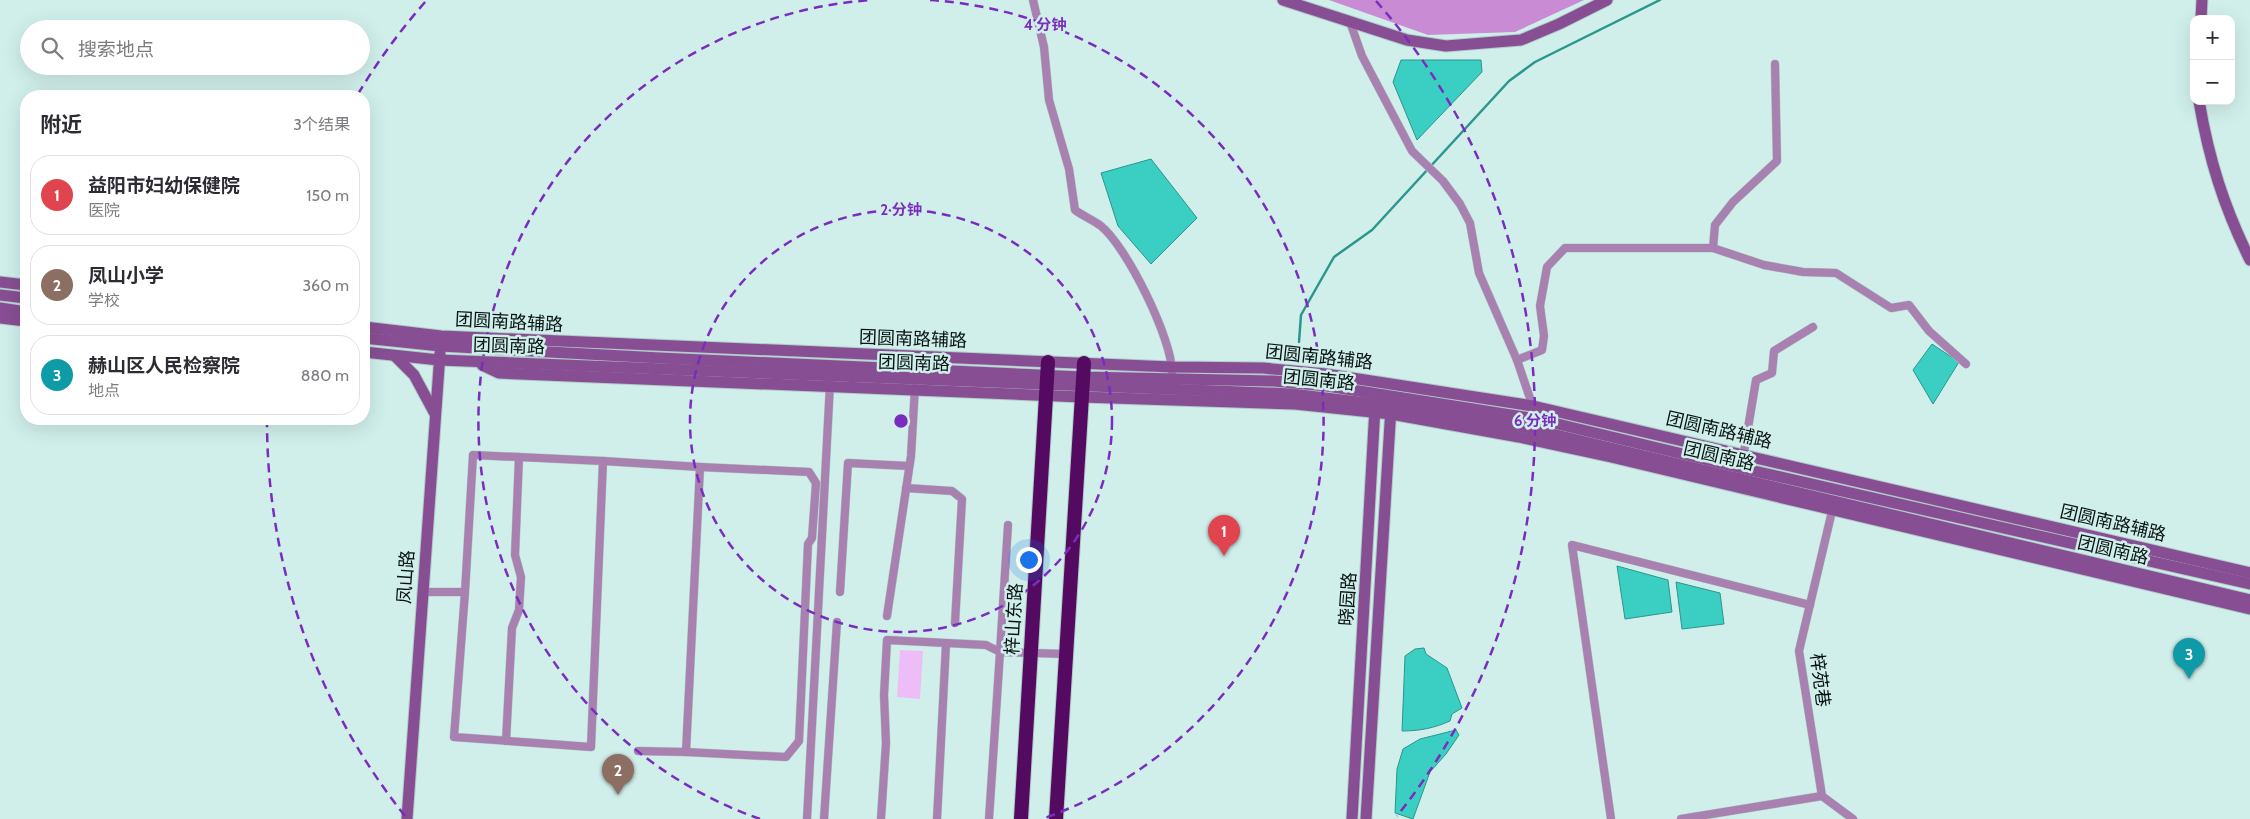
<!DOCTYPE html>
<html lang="zh">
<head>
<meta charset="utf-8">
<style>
  :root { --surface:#fff; --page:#f2f2f3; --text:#2b2b33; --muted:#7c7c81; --line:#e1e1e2; --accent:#0b8043 }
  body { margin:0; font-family:Cabin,"Noto Sans SC",sans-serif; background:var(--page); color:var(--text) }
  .controls { position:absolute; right:15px; top:15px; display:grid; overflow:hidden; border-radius:10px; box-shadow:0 5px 20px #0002 }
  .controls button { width:45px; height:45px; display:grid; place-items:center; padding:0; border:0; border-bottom:1px solid var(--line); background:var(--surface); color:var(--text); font:25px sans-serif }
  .you { position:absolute; left:1028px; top:559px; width:18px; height:18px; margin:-12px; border:4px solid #fff; border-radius:50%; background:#1a73e8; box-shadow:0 0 0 8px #1a73e833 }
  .badge { display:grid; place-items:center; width:32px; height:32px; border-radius:50%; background:var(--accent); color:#fff; font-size:16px; font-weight:700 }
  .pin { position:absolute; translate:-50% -41px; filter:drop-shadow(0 1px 2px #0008) }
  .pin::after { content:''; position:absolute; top:26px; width:18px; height:15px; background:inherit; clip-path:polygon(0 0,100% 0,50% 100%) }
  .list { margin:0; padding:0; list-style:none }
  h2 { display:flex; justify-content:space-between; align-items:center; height:65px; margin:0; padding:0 20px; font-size:21px }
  h2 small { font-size:16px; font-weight:400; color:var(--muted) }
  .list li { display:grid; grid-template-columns:32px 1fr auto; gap:15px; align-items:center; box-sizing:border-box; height:80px; margin:0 10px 10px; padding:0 10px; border:1px solid var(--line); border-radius:20px }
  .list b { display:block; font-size:19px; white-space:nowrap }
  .list p { margin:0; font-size:16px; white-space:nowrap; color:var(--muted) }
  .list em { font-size:16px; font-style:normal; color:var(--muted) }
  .icon { flex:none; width:28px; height:28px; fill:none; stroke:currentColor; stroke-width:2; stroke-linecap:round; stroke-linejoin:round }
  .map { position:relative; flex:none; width:2250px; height:819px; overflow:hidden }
  .search { position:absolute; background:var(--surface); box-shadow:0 5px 20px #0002; left:20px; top:20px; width:350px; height:55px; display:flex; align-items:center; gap:12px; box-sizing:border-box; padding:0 18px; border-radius:28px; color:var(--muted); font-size:19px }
  .panel { position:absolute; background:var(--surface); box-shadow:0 5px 20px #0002; left:20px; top:90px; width:350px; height:335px; border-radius:20px }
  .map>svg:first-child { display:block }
  .green { fill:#eebdf8 }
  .forest { fill:#c88bd4 }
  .water { fill:#3bcec2; stroke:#2b968d }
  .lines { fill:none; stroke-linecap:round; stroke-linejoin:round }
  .stream { stroke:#2b968d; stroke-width:2.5 }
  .street-casing { stroke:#b0ccc8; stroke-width:9 }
  .secondary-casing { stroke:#b0ccc8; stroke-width:13 }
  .highway-casing { stroke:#b0ccc8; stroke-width:16 }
  .street { stroke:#a881b0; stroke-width:8 }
  .secondary { stroke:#884e94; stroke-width:11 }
  .highway { stroke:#530a60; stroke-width:14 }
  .ring { fill:none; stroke:#7b2cbf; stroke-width:2.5; stroke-dasharray:9 6 }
  .labels { text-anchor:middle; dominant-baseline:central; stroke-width:5; stroke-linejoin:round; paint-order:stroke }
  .street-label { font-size:18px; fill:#071211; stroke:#d0efeb }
  .centre { fill:#7b2cbf; stroke:#d0efeb; stroke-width:2.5 }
  .ring-label { font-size:15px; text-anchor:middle; font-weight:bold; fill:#7b2cbf; stroke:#d0efeb; stroke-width:5; stroke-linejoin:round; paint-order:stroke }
</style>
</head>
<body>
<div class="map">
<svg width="2250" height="819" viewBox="0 0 2250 819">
  <rect width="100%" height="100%" fill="#d0efeb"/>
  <path class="green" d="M900,650L923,651L920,699L897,697Z"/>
  <path class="forest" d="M1329,0H1584L1515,32L1428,35Z"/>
  <g class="water">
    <path d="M1401,60H1481L1482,72L1417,140L1393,82Z"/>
    <path d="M1151,159L1197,218L1151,264L1118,226L1101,173Z"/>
    <path d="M1932,344L1959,362L1933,404L1913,370Z"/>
    <path d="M1617,566L1668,580L1672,612L1625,619Z"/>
    <path d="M1676,582L1720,593L1724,624L1682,629Z"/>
    <path d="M1424,648L1426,654L1447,668L1462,708L1452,714L1450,721C1434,728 1420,731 1402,731L1405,656L1415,649Z"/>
    <path d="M1456,730L1459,735L1446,754L1430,772L1413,819L1395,813L1397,769L1403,749L1420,739Z"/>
  </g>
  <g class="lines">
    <path class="stream" d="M1299,342L1301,315L1334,257L1372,230L1509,81L1535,62L1660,0"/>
    <defs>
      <g id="street">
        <path d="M1033,0L1044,47L1049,100L1069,169L1075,210C1083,216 1093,220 1101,226C1127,247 1172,339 1172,372"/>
        <path d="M1350,22L1362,56L1412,151L1443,181L1460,204L1470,223L1479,273L1517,360L1534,410"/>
        <path d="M1713,248L1715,225L1733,202L1777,161L1775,64"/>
        <path d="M1517,360L1542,350L1544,336L1540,306L1547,267L1565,248H1713L1764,265L1803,272L1836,273L1891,308L1909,305L1929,331L1966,364"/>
        <path d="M1743,458L1756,380L1772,373L1774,351L1813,327"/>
        <path d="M603,461L700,467L686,752L638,751"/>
        <path d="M906,488L952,491L962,499L955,623"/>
        <path d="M1833,507L1799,651L1822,796L1853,819"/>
        <path d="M1008,525L1000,652L1066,654"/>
        <path d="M423,592H465L473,455L603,461L591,747L454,737L465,592"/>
        <path d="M840,592L848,463L909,466"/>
        <path d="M887,616L911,456L915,387"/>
        <path d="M506,741L512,628L519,610L521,577L515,555L519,457"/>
        <path d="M686,752L786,757L799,741L808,544L812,538L816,483L809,472L700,467"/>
        <path d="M807,819L830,384"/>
        <path d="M824,819L837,622"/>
        <path d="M881,819L886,743L884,695L887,640L986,645L1000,652L989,819"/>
        <path d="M937,819L946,644"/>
        <path d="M1611,819L1572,545L1810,605"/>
        <path d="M1681,819L1822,796"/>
      </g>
      <g id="secondary">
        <path d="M1283,0L1407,40L1446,46L1521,40L1559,24L1607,0"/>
        <path d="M2201,19L2202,0"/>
        <path d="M2199,101C2209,160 2224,207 2250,260"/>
        <path d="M0,282L26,285"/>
        <path d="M0,295L26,298"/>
        <path d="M0,308L26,312"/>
        <path d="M0,318L26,321"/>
        <path d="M364,327L441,336L1172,367L1263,368L1326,374L1533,406L2250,573"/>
        <path d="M364,338L440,346L660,358L1083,377L1274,381L1327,386L1537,419L1741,468L2250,584"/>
        <path d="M364,352L439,360L1292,394L1391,406L1518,426L2250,600"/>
        <path d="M395,356L414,375L435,414"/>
        <path d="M482,365L499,373L1082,397L1295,404L1391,414L1519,437L1611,457L2250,609"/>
        <path d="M407,819L440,353"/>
        <path d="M1352,819L1375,407"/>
        <path d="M1366,819L1391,407"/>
      </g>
      <g id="highway">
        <path d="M1021,819L1048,362"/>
        <path d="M1056,819L1084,363"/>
      </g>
    </defs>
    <use href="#street" class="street-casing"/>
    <use href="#secondary" class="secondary-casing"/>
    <use href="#highway" class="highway-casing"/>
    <use href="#street" class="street"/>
    <use href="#secondary" class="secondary"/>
    <use href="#highway" class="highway"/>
  </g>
  <g class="ring">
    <circle cx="901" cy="421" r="211"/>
    <path d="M760 819A422 422 0 0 1 872 0M930 0A422 422 0 0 1 1042 819"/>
    <path d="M405 816A634 634 0 0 1 267 421M358 94A634 634 0 0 1 426 1M1376 1A634 634 0 0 1 1397 816"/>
  </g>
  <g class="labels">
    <g class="street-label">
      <text transform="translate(509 322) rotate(3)">团圆南路辅路</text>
      <text transform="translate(913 339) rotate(2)">团圆南路辅路</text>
      <text transform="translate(509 346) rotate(2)">团圆南路</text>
      <text transform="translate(1319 357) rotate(6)">团圆南路辅路</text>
      <text transform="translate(914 363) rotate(2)">团圆南路</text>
      <text transform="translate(1319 380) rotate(6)">团圆南路</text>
      <text transform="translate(1719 430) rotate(13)">团圆南路辅路</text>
      <text transform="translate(1719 456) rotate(13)">团圆南路</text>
      <text transform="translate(2113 523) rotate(13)">团圆南路辅路</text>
      <text transform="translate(2113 550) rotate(13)">团圆南路</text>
      <text transform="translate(406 577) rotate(-86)">凤山路</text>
      <text transform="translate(1348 599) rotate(-86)">晓园路</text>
      <text transform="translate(1014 619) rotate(-87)">梓山东路</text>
      <text transform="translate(1820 680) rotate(83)">梓苑巷</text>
    </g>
  </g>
  <circle cx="901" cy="421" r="8" class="centre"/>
  <g class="ring-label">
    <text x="1045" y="30">4 分钟</text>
    <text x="901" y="215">2 分钟</text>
    <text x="1535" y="426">6 分钟</text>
  </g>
</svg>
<div class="controls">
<button>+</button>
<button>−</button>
</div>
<div class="you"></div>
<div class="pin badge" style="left:1224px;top:556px;background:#e0444e">1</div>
<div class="pin badge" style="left:618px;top:795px;background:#8d6e63">2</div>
<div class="pin badge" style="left:2189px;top:679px;background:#0f9aa8">3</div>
<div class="search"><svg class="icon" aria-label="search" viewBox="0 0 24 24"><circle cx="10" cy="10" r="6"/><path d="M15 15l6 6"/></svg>搜索地点</div>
<section class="panel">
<h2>附近<small>3个结果</small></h2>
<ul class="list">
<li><span class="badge" style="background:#e0444e">1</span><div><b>益阳市妇幼保健院</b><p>医院</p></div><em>150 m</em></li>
<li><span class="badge" style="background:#8d6e63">2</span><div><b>凤山小学</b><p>学校</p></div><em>360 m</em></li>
<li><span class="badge" style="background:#0f9aa8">3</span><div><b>赫山区人民检察院</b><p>地点</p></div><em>880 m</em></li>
</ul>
</section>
</div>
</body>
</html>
